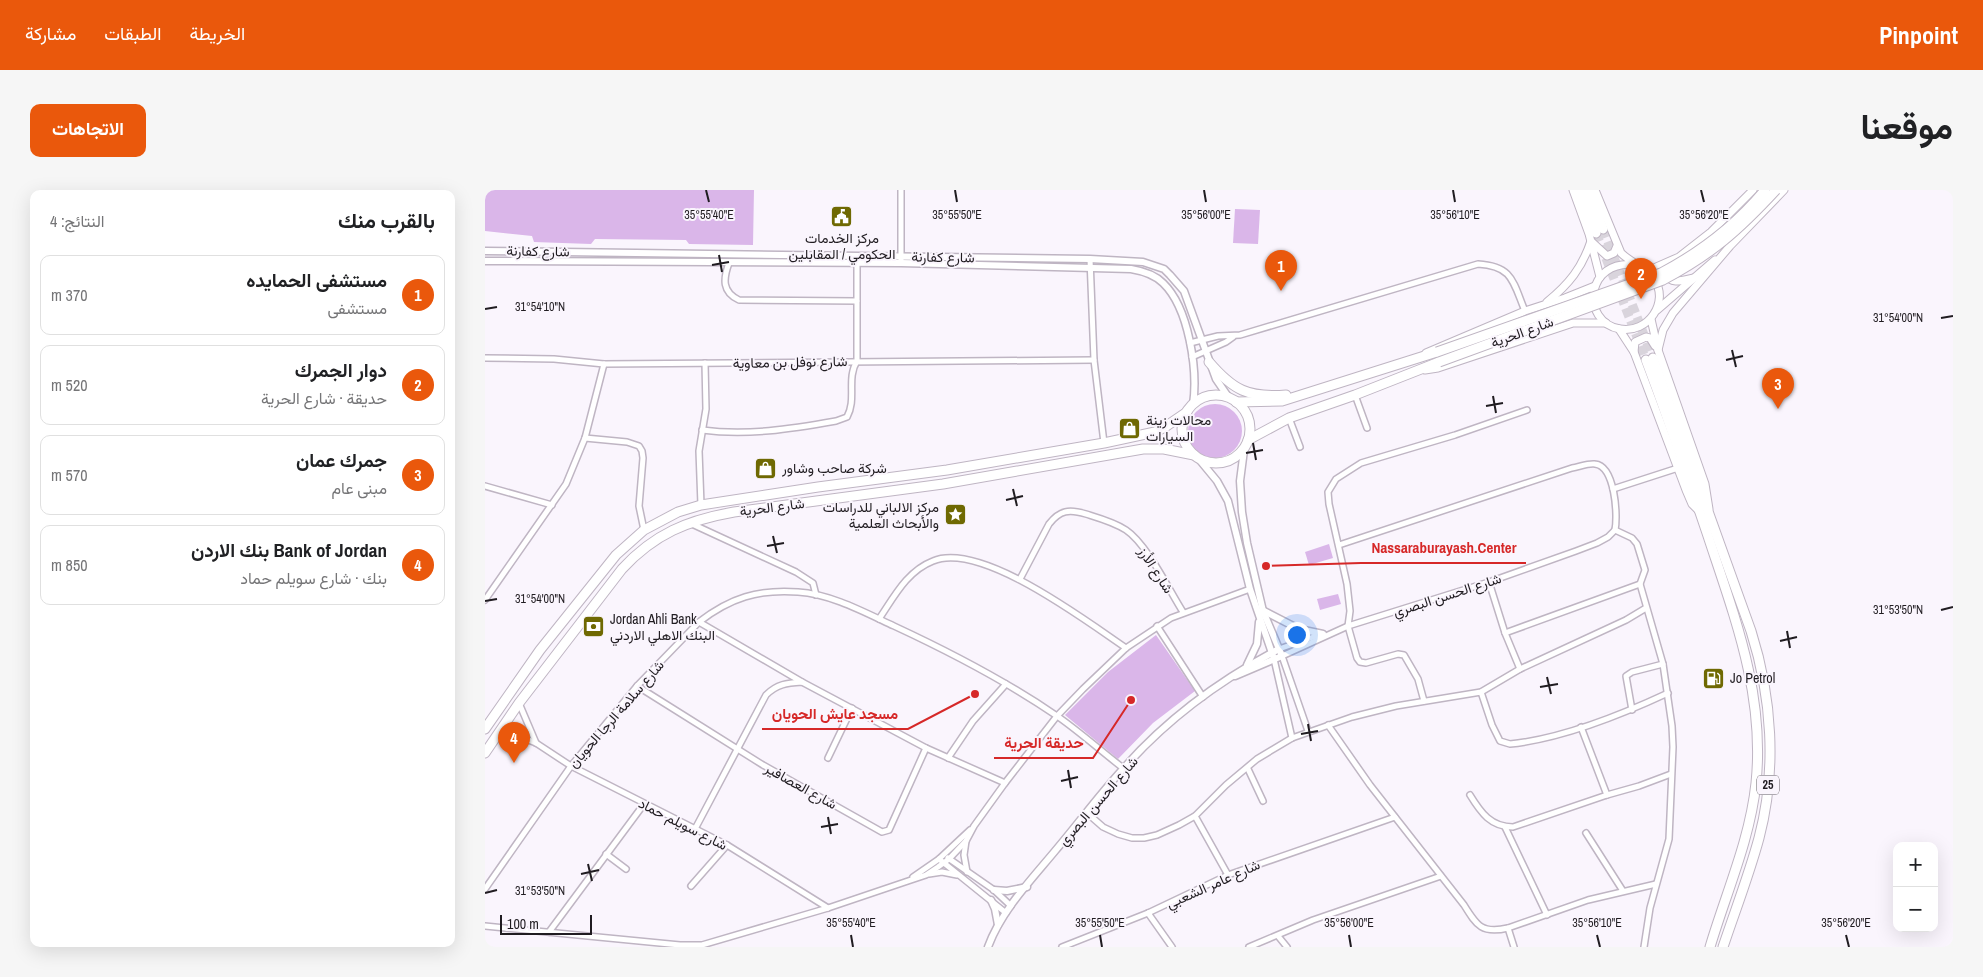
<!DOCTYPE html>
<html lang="ar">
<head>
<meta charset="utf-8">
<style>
  :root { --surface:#fff; --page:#f6f6f6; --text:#202124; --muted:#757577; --line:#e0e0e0; --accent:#ea580c }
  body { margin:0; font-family:"Archivo Narrow",Vazirmatn,sans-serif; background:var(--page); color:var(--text); direction:rtl }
  .controls { position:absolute; right:15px; bottom:15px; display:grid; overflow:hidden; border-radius:10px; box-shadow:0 5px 20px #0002 }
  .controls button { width:45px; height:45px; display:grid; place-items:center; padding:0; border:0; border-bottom:1px solid var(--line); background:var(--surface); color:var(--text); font:25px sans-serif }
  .scale { position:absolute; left:15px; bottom:12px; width:92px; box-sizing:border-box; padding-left:5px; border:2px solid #201c21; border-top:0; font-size:14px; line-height:18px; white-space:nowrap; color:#201c21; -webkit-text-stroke:4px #faf5fd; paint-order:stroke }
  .you { position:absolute; left:811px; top:444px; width:18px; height:18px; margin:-12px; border:4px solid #fff; border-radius:50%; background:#1a73e8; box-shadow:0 0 0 8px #1a73e833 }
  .badge { display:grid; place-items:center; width:32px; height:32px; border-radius:50%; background:var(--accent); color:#fff; font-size:16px; font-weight:700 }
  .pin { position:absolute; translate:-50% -41px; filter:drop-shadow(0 1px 2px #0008) }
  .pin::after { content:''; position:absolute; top:26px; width:18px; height:15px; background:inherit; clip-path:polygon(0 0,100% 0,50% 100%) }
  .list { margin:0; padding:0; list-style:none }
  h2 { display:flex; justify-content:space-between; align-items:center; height:65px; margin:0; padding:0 20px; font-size:21px }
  h2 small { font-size:16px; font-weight:400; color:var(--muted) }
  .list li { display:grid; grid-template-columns:32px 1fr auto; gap:15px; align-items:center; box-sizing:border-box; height:80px; margin:0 10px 10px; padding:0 10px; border:1px solid var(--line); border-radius:10px }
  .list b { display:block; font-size:19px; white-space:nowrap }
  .list p { margin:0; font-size:16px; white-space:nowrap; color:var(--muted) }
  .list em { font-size:16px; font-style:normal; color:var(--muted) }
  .map { position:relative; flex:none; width:1468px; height:757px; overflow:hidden; direction:ltr; border-radius:10px }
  header { display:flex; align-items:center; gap:30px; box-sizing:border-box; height:70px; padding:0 25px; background:var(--accent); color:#fff }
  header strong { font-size:24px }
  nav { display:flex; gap:28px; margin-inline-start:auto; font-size:18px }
  .intro { display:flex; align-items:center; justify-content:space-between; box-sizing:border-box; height:120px; padding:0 30px }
  h1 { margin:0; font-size:35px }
  .button { padding:12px 22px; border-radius:10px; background:var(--accent); color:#fff; font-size:18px; font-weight:700 }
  main { display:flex; gap:30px; padding:0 30px }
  aside { flex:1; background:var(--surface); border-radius:10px; box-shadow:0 5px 20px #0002 }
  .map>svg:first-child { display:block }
  .green { fill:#dab6e9 }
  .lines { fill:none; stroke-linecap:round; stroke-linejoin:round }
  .trunk-tunnel { stroke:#d9d4dc; stroke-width:9; stroke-dasharray:9 4.5; stroke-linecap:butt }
  .minor-casing { stroke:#bfb5c3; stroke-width:8 }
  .tertiary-casing { stroke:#bfb5c3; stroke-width:9 }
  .secondary-casing { stroke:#bfb5c3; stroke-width:9 }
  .trunk-casing { stroke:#bfb5c3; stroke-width:11 }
  .minor { stroke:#fff; stroke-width:5 }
  .tertiary { stroke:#fff; stroke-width:6 }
  .secondary { stroke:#fff; stroke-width:7 }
  .trunk { stroke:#fff; stroke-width:9 }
  .trunk-bridge-casing { stroke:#bfb5c3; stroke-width:11; stroke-linecap:butt }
  .trunk-bridge { stroke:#fff; stroke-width:9 }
  .ticks { fill:none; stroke:#201c21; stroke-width:2 }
  .labels { text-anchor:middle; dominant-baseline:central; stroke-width:4; stroke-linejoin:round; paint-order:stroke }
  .shield { fill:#faf5fd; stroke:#615d63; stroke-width:1 }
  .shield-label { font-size:12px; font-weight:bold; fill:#201c21 }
  .poi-label { font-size:14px; fill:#201c21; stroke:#faf5fd; text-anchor:start }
  .street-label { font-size:14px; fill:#201c21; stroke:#faf5fd }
  .ticks-label { font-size:12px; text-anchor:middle; fill:#201c21; stroke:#faf5fd; stroke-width:4; stroke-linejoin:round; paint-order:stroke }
  .leader { fill:none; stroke:#d62828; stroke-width:2 }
  .callout-dot { fill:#d62828; stroke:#faf5fd; stroke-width:2 }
  .callout-label { font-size:15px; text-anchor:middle; font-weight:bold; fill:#d62828; stroke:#faf5fd; stroke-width:4; stroke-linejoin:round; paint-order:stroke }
</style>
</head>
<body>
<header>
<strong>Pinpoint</strong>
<nav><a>الخريطة</a><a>الطبقات</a><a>مشاركة</a></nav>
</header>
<div class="intro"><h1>موقعنا</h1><a class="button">الاتجاهات</a></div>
<main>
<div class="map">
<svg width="1468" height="757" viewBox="0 0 1468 757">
  <rect width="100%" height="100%" fill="#faf5fd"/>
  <g class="green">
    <path d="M0,0H269L268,55L204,54L201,50L110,49L106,54L49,52L47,46L0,41Z"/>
    <path d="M750,19L775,20L773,54L748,53Z"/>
    <circle cx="730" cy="241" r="27"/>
    <path d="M844,354L848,368L824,375L820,362Z"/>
    <path d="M853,404L856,414L835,420L832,409Z"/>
    <path d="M671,445L710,501L668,533L633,569L580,525L623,482Z"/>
  </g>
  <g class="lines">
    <g class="trunk-tunnel">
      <path d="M1118,39L1168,168"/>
      <path d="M1111,43L1161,170"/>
    </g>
    <defs>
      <g id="minor">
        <path d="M605,69L609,170L619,253"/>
        <path d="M416,70V0"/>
        <path d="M244,73C238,89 237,102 254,110L372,111"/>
        <path d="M705,153L733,146L755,145L993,74C1028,76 1028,92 1040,121"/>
        <path d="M707,167L741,152L748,147"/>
        <path d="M0,168L69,169L119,174L609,170"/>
        <path d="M870,205L882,238"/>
        <path d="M804,228L815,257"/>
        <path d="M217,240C262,246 306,239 351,231L362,227C372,209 361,189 372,171V71"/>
        <path d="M100,248L142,252L154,256L157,261L158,268L154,316L159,340"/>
        <path d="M0,296L67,315"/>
        <path d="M1128,299L1193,278"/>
        <path d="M216,315L214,261L221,219L220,173"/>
        <path d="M207,334L311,382L328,393L331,405"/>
        <path d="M854,355L1087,278C1094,277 1103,273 1110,274C1130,276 1133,325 1130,340"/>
        <path d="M535,389L564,334C575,320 584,319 601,324C614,328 629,332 641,340C662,354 684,400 698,422"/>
        <path d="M1004,392L1020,443L1035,479"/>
        <path d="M1155,394L1178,474L1187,536L1188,557L1184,649L1165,718L1159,757"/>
        <path d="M0,410L81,294L100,248L119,174"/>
        <path d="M394,429C409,407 422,381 448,371C496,351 601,431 641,458"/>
        <path d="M214,432L317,492"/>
        <path d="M672,436L718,507"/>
        <path d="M1020,443L1155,394L1160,380L1152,354L1147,348L1130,340"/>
        <path d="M794,459L837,444"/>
        <path d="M789,469L807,548"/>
        <path d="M152,496L278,575L397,642L404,640L441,558"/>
        <path d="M996,502L1007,535L1015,551L1025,554C1075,549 1138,524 1183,503"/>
        <path d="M939,511L933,489L919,465L913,464L881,473L875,472L872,468L863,436L865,421L862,394L844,314L843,302L851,289L876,273L970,245L1042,220"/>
        <path d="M34,513L51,553"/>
        <path d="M1147,520L1141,486L1147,482L1178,474"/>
        <path d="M843,535L885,595L979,715C992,736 997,744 1023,738L1029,757"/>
        <path d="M1096,537L1122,605"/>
        <path d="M16,539L51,553L86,576L242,655L343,718"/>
        <path d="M823,541L797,466L863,436L1004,392L1091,361L1112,353L1123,347L1130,340"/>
        <path d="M343,568L367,518"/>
        <path d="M463,568L488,531L521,494"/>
        <path d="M763,579L778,611"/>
        <path d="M985,605C996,623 1006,637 1028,637L1122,605L1154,596L1186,584"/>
        <path d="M602,623L618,637L633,644L647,648H659L672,645L694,635L710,626L741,595L772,569L807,548L867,527L911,516L996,502L1035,479L1141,430L1161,418"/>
        <path d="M710,626L743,685"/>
        <path d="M1020,637L1062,725"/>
        <path d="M210,639L281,505C292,494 302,493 317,492L441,558L520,593"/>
        <path d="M1101,643L1138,701"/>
        <path d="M481,651L479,665L482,682"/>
        <path d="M121,664L141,679"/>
        <path d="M463,668L509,700L526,716"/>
        <path d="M454,669L521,723"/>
        <path d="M444,684L457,682L472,685"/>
        <path d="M428,687L454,669L485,640"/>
        <path d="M206,696L242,655"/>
        <path d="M0,699L86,576L152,496L214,432C245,408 273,399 313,402C346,404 379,422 409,436C465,462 521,491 572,526C595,542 616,561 638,578"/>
        <path d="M663,723L687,757"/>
        <path d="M0,736L195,755H217L343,718L423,691L441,685L453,677L464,669L481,651L489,636L520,593L572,526L598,499L641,458L686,428L765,399"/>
        <path d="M1023,738L1103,710L1171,694"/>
        <path d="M64,742L159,614"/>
        <path d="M793,746L802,757"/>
        <path d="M577,757L663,723L743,685L910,627"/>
        <path d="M764,757L828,730L956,686"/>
      </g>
      <g id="tertiary">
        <path d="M0,61L605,69L658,72L679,79L685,85L699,101L731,189L744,208"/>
        <path d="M0,71L416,73L646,79C658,81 669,84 678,93C704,118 713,180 708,215"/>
        <path d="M713,268L732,291L743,311L765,399L788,466"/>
        <path d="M779,421L814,439L838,444"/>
        <path d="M762,475L772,454L774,432"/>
        <path d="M750,486L797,466L778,421L762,353L757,322L755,291L759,260"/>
        <path d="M509,700L522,701L542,697"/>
        <path d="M506,710L510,719L513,735"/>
        <path d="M503,757C516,721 546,690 570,661C593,634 614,605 638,579C681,530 737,489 794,459"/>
      </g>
      <g id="secondary">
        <path d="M1088,0L1104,44L1115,87"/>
        <path d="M1110,0L1136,63C1146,73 1161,77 1169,89C1185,112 1163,144 1135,139C1095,132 1100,68 1151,75"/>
        <path d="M1108,53L1122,66L1129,63L1132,56"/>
        <path d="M1162,81L1194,67L1226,42L1268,0"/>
        <path d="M1181,85C1187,95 1198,90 1209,88"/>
        <path d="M1062,112C1084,94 1097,78 1106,51"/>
        <path d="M1172,120L1230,70"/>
        <path d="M1166,129L1173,160L1220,294L1224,319"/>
        <path d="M1134,139L1149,162L1201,300L1207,314L1214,321"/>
        <path d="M1173,160L1178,140L1188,123L1245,56L1299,0"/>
        <path d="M1149,162L1150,152L1161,147L1165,148L1170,156"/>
        <path d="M941,163L1040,121L1080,108L1110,96"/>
        <path d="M940,180L953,178L1088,133H1121"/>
      </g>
      <g id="trunk">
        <path d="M1095,0L1111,43"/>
        <path d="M1103,0L1118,39"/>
        <path d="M1168,168L1266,441C1287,507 1292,580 1274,648C1264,685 1250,721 1238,757"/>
        <path d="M1161,170C1183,228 1203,287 1223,346C1250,428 1280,505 1271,593C1265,650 1241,703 1225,757"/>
        <path d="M724,172C748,200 763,208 801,205"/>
        <circle cx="731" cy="239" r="34"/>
        <path d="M751,212L797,211L952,162"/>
        <path d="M763,250L804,228L870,205L954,172"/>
        <path d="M0,539L55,460L131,365L159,340L193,322L216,315L333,297L462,280L619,253L670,242L680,237L702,222"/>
        <path d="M0,563L34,513L137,379C169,344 203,330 249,322L458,294L658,259H679L709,265"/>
      </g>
    </defs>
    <use href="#minor" class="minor-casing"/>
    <use href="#tertiary" class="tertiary-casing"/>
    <use href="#secondary" class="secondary-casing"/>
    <use href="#trunk" class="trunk-casing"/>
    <use href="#minor" class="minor"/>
    <use href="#tertiary" class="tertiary"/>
    <use href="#secondary" class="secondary"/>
    <use href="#trunk" class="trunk"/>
    <defs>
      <g id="trunk-bridge">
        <path d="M952,162L1176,83C1216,62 1251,35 1280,0"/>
        <path d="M954,172L1178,90C1227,64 1254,40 1291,0"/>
      </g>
    </defs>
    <use href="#trunk-bridge" class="trunk-bridge-casing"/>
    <use href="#trunk-bridge" class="trunk-bridge"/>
  </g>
  <path class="ticks" d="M221,0L224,12M470,0L472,12M719,0L721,12M968,0L970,12M1216,0L1219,12M234,65L237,82M227,75L244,72M0,119L12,117M1456,128L1468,126M1247,160L1251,177M1241,170L1258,166M1008,206L1011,223M1001,216L1018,213M768,253L771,270M761,263L778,260M528,299L532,316M521,310L538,306M288,346L292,363M282,356L299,353M0,411L12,409M1456,420L1468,417M1302,441L1305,458M1295,451L1312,447M1062,487L1066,504M1055,497L1073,494M823,534L826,551M816,544L833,541M583,580L586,598M576,591L593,587M343,627L346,644M336,637L353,634M103,674L107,691M96,684L114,680M0,703L12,700M366,745L368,757M615,745L617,757M864,745L866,757M1112,745L1115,757M1361,745L1364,757"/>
  <defs>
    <symbol id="civic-square" viewBox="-11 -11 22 22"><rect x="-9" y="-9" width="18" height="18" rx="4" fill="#6f6902" stroke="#faf5fd"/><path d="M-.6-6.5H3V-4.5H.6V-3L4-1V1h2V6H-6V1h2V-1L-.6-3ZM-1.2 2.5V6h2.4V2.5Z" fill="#fff"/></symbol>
    <symbol id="shop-square" viewBox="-11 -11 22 22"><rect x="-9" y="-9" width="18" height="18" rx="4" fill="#6f6902" stroke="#faf5fd"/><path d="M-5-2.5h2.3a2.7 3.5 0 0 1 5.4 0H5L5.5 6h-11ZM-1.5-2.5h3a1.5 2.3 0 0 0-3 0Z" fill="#fff"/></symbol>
    <symbol id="sight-square" viewBox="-11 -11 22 22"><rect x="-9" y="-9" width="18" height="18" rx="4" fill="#6f6902" stroke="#faf5fd"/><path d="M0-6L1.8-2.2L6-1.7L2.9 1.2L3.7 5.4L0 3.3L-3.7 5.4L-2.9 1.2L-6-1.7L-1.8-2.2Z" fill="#fff"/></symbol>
    <symbol id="bank-square" viewBox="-11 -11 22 22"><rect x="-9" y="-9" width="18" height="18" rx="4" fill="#6f6902" stroke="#faf5fd"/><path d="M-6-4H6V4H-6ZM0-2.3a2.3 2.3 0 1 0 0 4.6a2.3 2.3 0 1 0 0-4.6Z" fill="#fff"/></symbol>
    <symbol id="fuel-square" viewBox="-11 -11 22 22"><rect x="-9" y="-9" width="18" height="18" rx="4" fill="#6f6902" stroke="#faf5fd"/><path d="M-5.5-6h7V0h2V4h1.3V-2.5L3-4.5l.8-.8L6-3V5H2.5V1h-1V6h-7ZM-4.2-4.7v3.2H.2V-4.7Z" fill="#fff"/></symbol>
  </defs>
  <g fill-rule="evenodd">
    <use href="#civic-square" x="344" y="14" width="25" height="25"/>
    <use href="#shop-square" x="632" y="226" width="25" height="25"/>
    <use href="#shop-square" x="268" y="266" width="25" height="25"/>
    <use href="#sight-square" x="458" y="312" width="25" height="25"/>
    <use href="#bank-square" x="96" y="424" width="25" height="25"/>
    <use href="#fuel-square" x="1216" y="476" width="25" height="25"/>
  </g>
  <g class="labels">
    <rect class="shield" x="1272" y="585.5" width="22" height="19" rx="4"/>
    <g class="shield-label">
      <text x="1283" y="595">25</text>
    </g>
    <g class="poi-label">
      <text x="357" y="48" text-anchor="middle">مركز الخدمات<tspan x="357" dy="16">الحكومي / المقابلين</tspan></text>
      <text x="661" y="230">محالات زينة<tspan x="661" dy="16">السيارات</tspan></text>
      <text x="297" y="278">شركة صاحب وشاور</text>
      <text x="454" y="317" text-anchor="end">مركز الالباني للدراسات<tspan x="454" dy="16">والأبحاث العلمية</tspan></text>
      <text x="125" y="429">Jordan Ahli Bank<tspan x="125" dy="16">البنك الاهلي الاردني</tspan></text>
      <text x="1245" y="488">Jo Petrol</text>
    </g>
    <g class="street-label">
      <text transform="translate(53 61) rotate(1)">شارع كفارنة</text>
      <text transform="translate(458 67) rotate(1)">شارع كفارنة</text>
      <text transform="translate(1037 142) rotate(-20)">شارع الحرية</text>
      <text transform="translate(305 172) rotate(-1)">شارع نوفل بن معاوية</text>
      <text transform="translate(287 317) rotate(-7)">شارع الحرية</text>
      <text transform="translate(671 380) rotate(57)">شارع الأرز</text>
      <text transform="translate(962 405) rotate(-18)">شارع الحسن البصري</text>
      <text transform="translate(131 524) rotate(-49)">شارع سلامة الرجا الحويان</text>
      <text transform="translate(316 596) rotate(29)">شارع العصافير</text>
      <text transform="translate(613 611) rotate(-49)">شارع الحسن البصري</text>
      <text transform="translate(198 634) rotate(27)">شارع سويلم حماد</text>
      <text transform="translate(728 694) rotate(-24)">شارع عامر الشعبي</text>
    </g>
  </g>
  <g class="ticks-label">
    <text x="224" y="29">35°55'40"E</text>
    <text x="472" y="29">35°55'50"E</text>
    <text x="721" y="29">35°56'00"E</text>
    <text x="970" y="29">35°56'10"E</text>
    <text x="1219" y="29">35°56'20"E</text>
    <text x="55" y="121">31°54'10"N</text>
    <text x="1413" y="132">31°54'00"N</text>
    <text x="55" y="413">31°54'00"N</text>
    <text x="1413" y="424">31°53'50"N</text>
    <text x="55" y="705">31°53'50"N</text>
    <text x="366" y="737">35°55'40"E</text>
    <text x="615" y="737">35°55'50"E</text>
    <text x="864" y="737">35°56'00"E</text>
    <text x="1112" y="737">35°56'10"E</text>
    <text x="1361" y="737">35°56'20"E</text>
  </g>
  <path class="leader" d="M781 376L876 373H1041M490 504L423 539H277M646 510L608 568H509"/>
  <g class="callout-dot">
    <circle cx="781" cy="376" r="5"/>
    <circle cx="490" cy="504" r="5"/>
    <circle cx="646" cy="510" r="5"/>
  </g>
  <g class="callout-label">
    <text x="959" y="363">Nassaraburayash.Center</text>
    <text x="350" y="529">مسجد عايش الحويان</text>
    <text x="559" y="558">حديقة الحرية</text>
  </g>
</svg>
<div class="controls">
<button>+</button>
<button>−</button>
</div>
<div class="scale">100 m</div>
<div class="you"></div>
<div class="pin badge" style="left:796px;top:101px">1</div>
<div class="pin badge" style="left:1156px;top:109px">2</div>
<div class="pin badge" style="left:1293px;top:219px">3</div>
<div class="pin badge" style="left:29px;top:573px">4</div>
</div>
<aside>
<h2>بالقرب منك<small>النتائج: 4</small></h2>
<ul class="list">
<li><span class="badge">1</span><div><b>مستشفى الحمايده</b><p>مستشفى</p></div><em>370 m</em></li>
<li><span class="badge">2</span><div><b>دوار الجمرك</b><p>حديقة · شارع الحرية</p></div><em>520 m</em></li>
<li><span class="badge">3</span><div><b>جمرك عمان</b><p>مبنى عام</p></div><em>570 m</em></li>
<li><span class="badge">4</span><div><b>Bank of Jordan بنك الاردن</b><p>بنك · شارع سويلم حماد</p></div><em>850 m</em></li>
</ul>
</aside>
</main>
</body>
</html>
